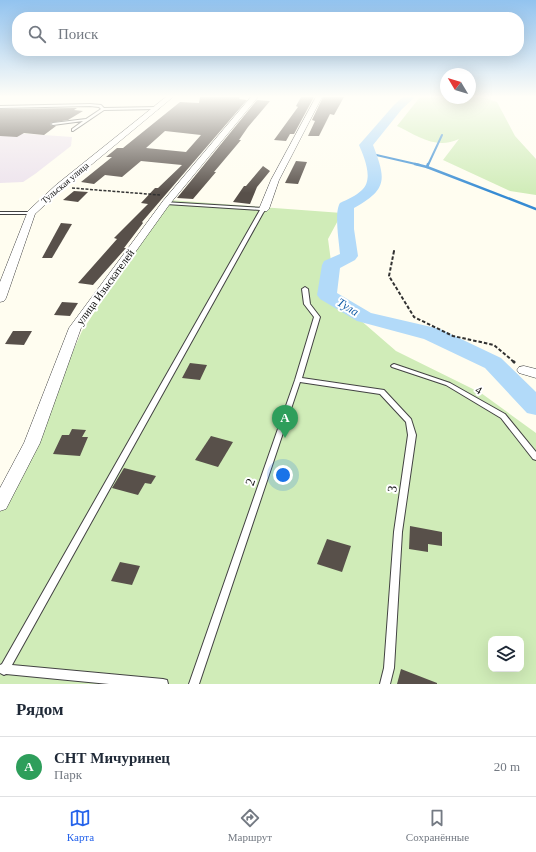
<!DOCTYPE html>
<html lang="ru">
<head>
<meta charset="utf-8">
<style>
  :root { --surface:#fff; --page:#f6f6f7; --text:#1f2937; --muted:#747a83; --line:#e0e1e3; --accent:#2563eb }
  body { margin:0; font-family:Georgia,serif; background:var(--page); color:var(--text) }
  .controls { position:absolute; right:12px; bottom:12px; display:grid; overflow:hidden; border-radius:8px; box-shadow:0 4px 16px #0002 }
  .controls button { width:36px; height:36px; display:grid; place-items:center; padding:0; border:0; border-bottom:1px solid var(--line); background:var(--surface); color:var(--text); font:20px sans-serif }
  .compass { position:absolute; left:440px; top:68px; width:36px; height:36px; border-radius:50%; background:var(--surface); box-shadow:0 4px 16px #0002; rotate:308deg }
  .you { position:absolute; left:283px; top:475px; width:14px; height:14px; margin:-10px; border:3px solid #fff; border-radius:50%; background:#1a73e8; box-shadow:0 0 0 6px #1a73e833 }
  .badge { display:grid; place-items:center; width:26px; height:26px; border-radius:50%; background:var(--accent); color:#fff; font-size:13px; font-weight:700 }
  .pin { position:absolute; translate:-50% -33px; filter:drop-shadow(0 1px 2px #0008) }
  .pin::after { content:''; position:absolute; top:21px; width:14px; height:12px; background:inherit; clip-path:polygon(0 0,100% 0,50% 100%) }
  .list { margin:0; padding:0; list-style:none }
  h2 { display:flex; justify-content:space-between; align-items:center; height:52px; margin:0; padding:0 16px; font-size:17px }
  h2 small { font-size:13px; font-weight:400; color:var(--muted) }
  .list li { display:grid; grid-template-columns:26px 1fr auto; gap:12px; align-items:center; box-sizing:border-box; height:60px; padding:0 16px; border-top:1px solid var(--line) }
  .list b { display:block; font-size:15px; white-space:nowrap }
  .list p { margin:0; font-size:13px; white-space:nowrap; color:var(--muted) }
  .list em { font-size:13px; font-style:normal; color:var(--muted) }
  .icon { flex:none; width:22px; height:22px; fill:none; stroke:currentColor; stroke-width:2; stroke-linecap:round; stroke-linejoin:round }
  .map { position:relative; flex:none; width:536px; height:684px; overflow:hidden }
  .search { position:absolute; background:var(--surface); box-shadow:0 4px 16px #0002; left:12px; right:12px; top:12px; height:44px; display:flex; align-items:center; gap:10px; box-sizing:border-box; padding:0 14px; border-radius:16px; color:var(--muted); font-size:15px }
  .sheet { height:112px; background:var(--surface) }
  nav { display:flex; justify-content:space-around; align-items:center; box-sizing:border-box; height:56px; border-top:1px solid var(--line); background:var(--surface); font-size:11px; color:var(--muted) }
  nav a { display:grid; justify-items:center; gap:2px }
  nav .on { color:var(--accent) }
  .map>svg:first-child { display:block }
  .industrial { fill:#ede3ed }
  .green { fill:#d0ecb8; fill-rule:evenodd }
  .lines { fill:none; stroke-linecap:round; stroke-linejoin:round }
  .stream-far1 { stroke:#368bd3; stroke-width:2 }
  .stream { stroke:#368bd3; stroke-width:2.5 }
  .river { fill:#b2daf9; fill-rule:evenodd }
  .building { fill:#58504a; fill-rule:evenodd }
  .service-casing { stroke:#424242; stroke-width:2 }
  .minor-casing { stroke:#424242; stroke-width:1 }
  .path-far2 { stroke:#313131; stroke-width:1.5; stroke-dasharray:3 1.5; stroke-linecap:butt }
  .path-far1 { stroke:#313131; stroke-width:2; stroke-dasharray:3.5 2; stroke-linecap:butt }
  .path { stroke:#313131; stroke-width:2.5; stroke-dasharray:4.5 2.5; stroke-linecap:butt }
  .service { fill:#fff; fill-rule:evenodd }
  .minor { fill:#fff; fill-rule:evenodd }
  .labels { text-anchor:middle; dominant-baseline:central; stroke-width:4; stroke-linejoin:round; paint-order:stroke }
  .far-street-label { font-size:9px; fill:#0f0f0f; stroke:#fff }
  .street-label { font-size:11px; fill:#0f0f0f; stroke:#fff }
  .water-label { font-size:12px; font-style:italic; fill:#125da7; stroke:#fff }
  .near-street-label { font-size:13px; fill:#0f0f0f; stroke:#fff }
</style>
</head>
<body>
<div class="map">
<svg width="536" height="684" viewBox="0 0 536 684">
  <rect width="100%" height="100%" fill="#fffdf0"/>
  <path class="industrial" d="M0,132L72,137L71,146L35,174L23,182L0,183Z"/>
  <g class="green">
    <path d="M420,97H482L497,102L515,136L536,159V195L510,191L443,160L459,139C436,150 418,136 397,126Z"/>
    <path d="M169,200L342,213L328,239L336,299L396,351L481,393L536,433V684H0V504L32,443L82,331ZM491,639H521V669H491Z"/>
  </g>
  <g class="lines">
    <g class="stream-far1">
      <path d="M366,145L372,154L420,165"/>
      <path d="M428,165L442,135"/>
    </g>
    <g class="stream">
      <path d="M415,164L427,167L536,209"/>
      <path d="M427,167L428,164"/>
    </g>
    <path class="river" d="M403,97H415L402,109L373,145C386,179 388,189 354,208V229L358,256L355,260L340,268L337,293L371,313L440,329L501,358L536,392V415L527,413L485,368L424,339L357,321L320,299L317,295L322,265L324,261L340,254C339,241 334,212 340,203C348,199 356,196 362,190C374,179 364,157 359,145L394,105Z"/>
  </g>
  <g class="building">
    <path d="M200,97H240L239,99L247,100L142,222L143,223L124,248H126L93,285L78,283L117,239L114,238L148,204L141,203L155,188H158L182,165L141,161L122,177L105,175L94,184L81,182L112,157H106L117,148H123L180,102L199,103ZM165,131L201,135L186,152L146,148Z"/>
    <path d="M301,97H314L294,134H290L286,141L274,140L298,107L296,106Z"/>
    <path d="M323,97H344L334,115L330,114L319,136H308L315,121L312,120Z"/>
    <path d="M257,100L270,101L248,127L239,140H241L214,172H216L193,199L177,198Z"/>
    <path d="M77,108L74,110L83,111L68,120L50,123V125L56,126L44,135L24,133L17,137L0,136V109Z"/>
    <path d="M296,161L307,162L298,184L285,183Z"/>
    <path d="M263,166L270,171L257,187L250,204L233,202L244,186H246Z"/>
    <path d="M74,191L88,192L78,202L63,200Z"/>
    <path d="M61,223L72,224L52,258H42Z"/>
    <path d="M62,302L78,303L70,316L54,315Z"/>
    <path d="M13,331H32L24,345L5,344Z"/>
    <path d="M190,363L207,365L200,380L182,378Z"/>
    <path d="M72,429L86,430L82,437H88L80,456L53,454L62,435H69Z"/>
    <path d="M211,436L233,442L218,467L195,460Z"/>
    <path d="M124,468L156,476L151,484L145,483L138,495L112,488Z"/>
    <path d="M410,526L442,532V546L428,544V552L409,549Z"/>
    <path d="M327,539L351,546L342,572L317,564Z"/>
    <path d="M120,562L140,566L132,585L111,581Z"/>
    <path d="M401,669L437,683V684H397Z"/>
  </g>
  <g class="lines">
    <defs>
      <g id="service">
        <path d="M90,104L101,105L104,108L157,107L159,108L157,109L104,110L73,131H72V129L83,121L53,125L51,124L53,123L86,119L101,109L99,107L90,106L0,108V106Z"/>
        <path d="M164,202L264,208L266,209L263,213L12,665L163,679L167,680L168,684H109L6,674L4,675L0,673V665L2,664L260,210L166,204H164Z"/>
        <path d="M0,212H31L33,213L31,214H0Z"/>
        <path d="M305,287L308,289L310,304L320,317L302,378L384,390L411,419L416,435L402,532L394,668L390,684H380L384,668L394,532L408,435L406,422L380,394L300,382L199,684H189L295,380L314,317L304,304L302,289Z"/>
        <path d="M394,364L450,383L505,414L536,452V460L533,459L501,418L446,385L392,367L391,366L392,365Z"/>
      </g>
      <g id="minor">
        <path d="M166,97H173L62,189L35,214L6,298L4,301L0,302V282L28,211L56,185Z"/>
        <path d="M251,97H258L169,205L81,328L40,443L6,509L0,511V488L24,443L69,328L163,201Z"/>
        <path d="M316,97H322L279,180L269,209L267,211H261L259,209L271,180Z"/>
        <path d="M524,366L536,369V378L519,373L517,370L519,367Z"/>
      </g>
    </defs>
    <use href="#service" class="service-casing"/>
    <use href="#minor" class="minor-casing"/>
    <g class="path-far2">
      <path d="M72,188L160,195"/>
      <path d="M394,252V250"/>
    </g>
    <path class="path-far1" d="M394,251L389,276L414,317L453,336L494,345L514,362"/>
    <path class="path" d="M513,361L515,363"/>
    <use href="#service" class="service"/>
    <use href="#minor" class="minor"/>
  </g>
  <linearGradient id="sky" x2="0" y2="1"><stop stop-color="#92c3ef"/><stop offset="0.5" stop-color="#fffef8"/><stop offset="1" stop-color="#fffef8" stop-opacity="0"/></linearGradient>
  <rect width="536" height="193" fill="url(#sky)"/>
  <g class="labels">
    <g class="far-street-label">
      <text transform="translate(65 183) rotate(-40)">Тульская улица</text>
    </g>
    <g class="street-label">
      <text transform="translate(105 287) rotate(-54)">улица Изыскателей</text>
      <text transform="translate(479 390) rotate(30)">4</text>
    </g>
    <g class="water-label">
      <text transform="translate(348 307) rotate(31)">Тула</text>
    </g>
    <g class="near-street-label">
      <text transform="translate(250 482) rotate(-71)">2</text>
      <text transform="translate(392 489) rotate(-82)">3</text>
    </g>
  </g>
</svg>
<div class="controls">
<button><svg class="icon" aria-label="layers" viewBox="0 0 24 24"><path d="M12 4l9 5-9 5-9-5zM3 14l9 5 9-5"/></svg></button>
</div>
<svg class="compass" viewBox="-18 -18 36 36"><path d="M0-13l5 13h-10z" fill="#e53935"/><path d="M0 13l5-13h-10z" fill="#747a83"/></svg>
<div class="you"></div>
<div class="pin badge" style="left:285px;top:438px;background:#2e9e5b">A</div>
<div class="search"><svg class="icon" aria-label="search" viewBox="0 0 24 24"><circle cx="10" cy="10" r="6"/><path d="M15 15l6 6"/></svg>Поиск</div>
</div>
<section class="sheet">
<h2>Рядом<small></small></h2>
<ul class="list">
<li><span class="badge" style="background:#2e9e5b">A</span><div><b>СНТ Мичуринец</b><p>Парк</p></div><em>20 m</em></li>
</ul>
</section>
<nav>
<a class="on"><svg class="icon" aria-label="map" viewBox="0 0 24 24"><path d="M3 6l6-2 6 2 6-2v14l-6 2-6-2-6 2zM9 4v14M15 6v14"/></svg>Карта</a>
<a><svg class="icon" aria-label="directions" viewBox="0 0 24 24"><path d="M12 3l9 9-9 9-9-9zM9 14v-3h6M13 9l2 2-2 2"/></svg>Маршрут</a>
<a><svg class="icon" aria-label="saved" viewBox="0 0 24 24"><path d="M7 4h10v16l-5-4-5 4z"/></svg>Сохранённые</a>
</nav>
</body>
</html>
